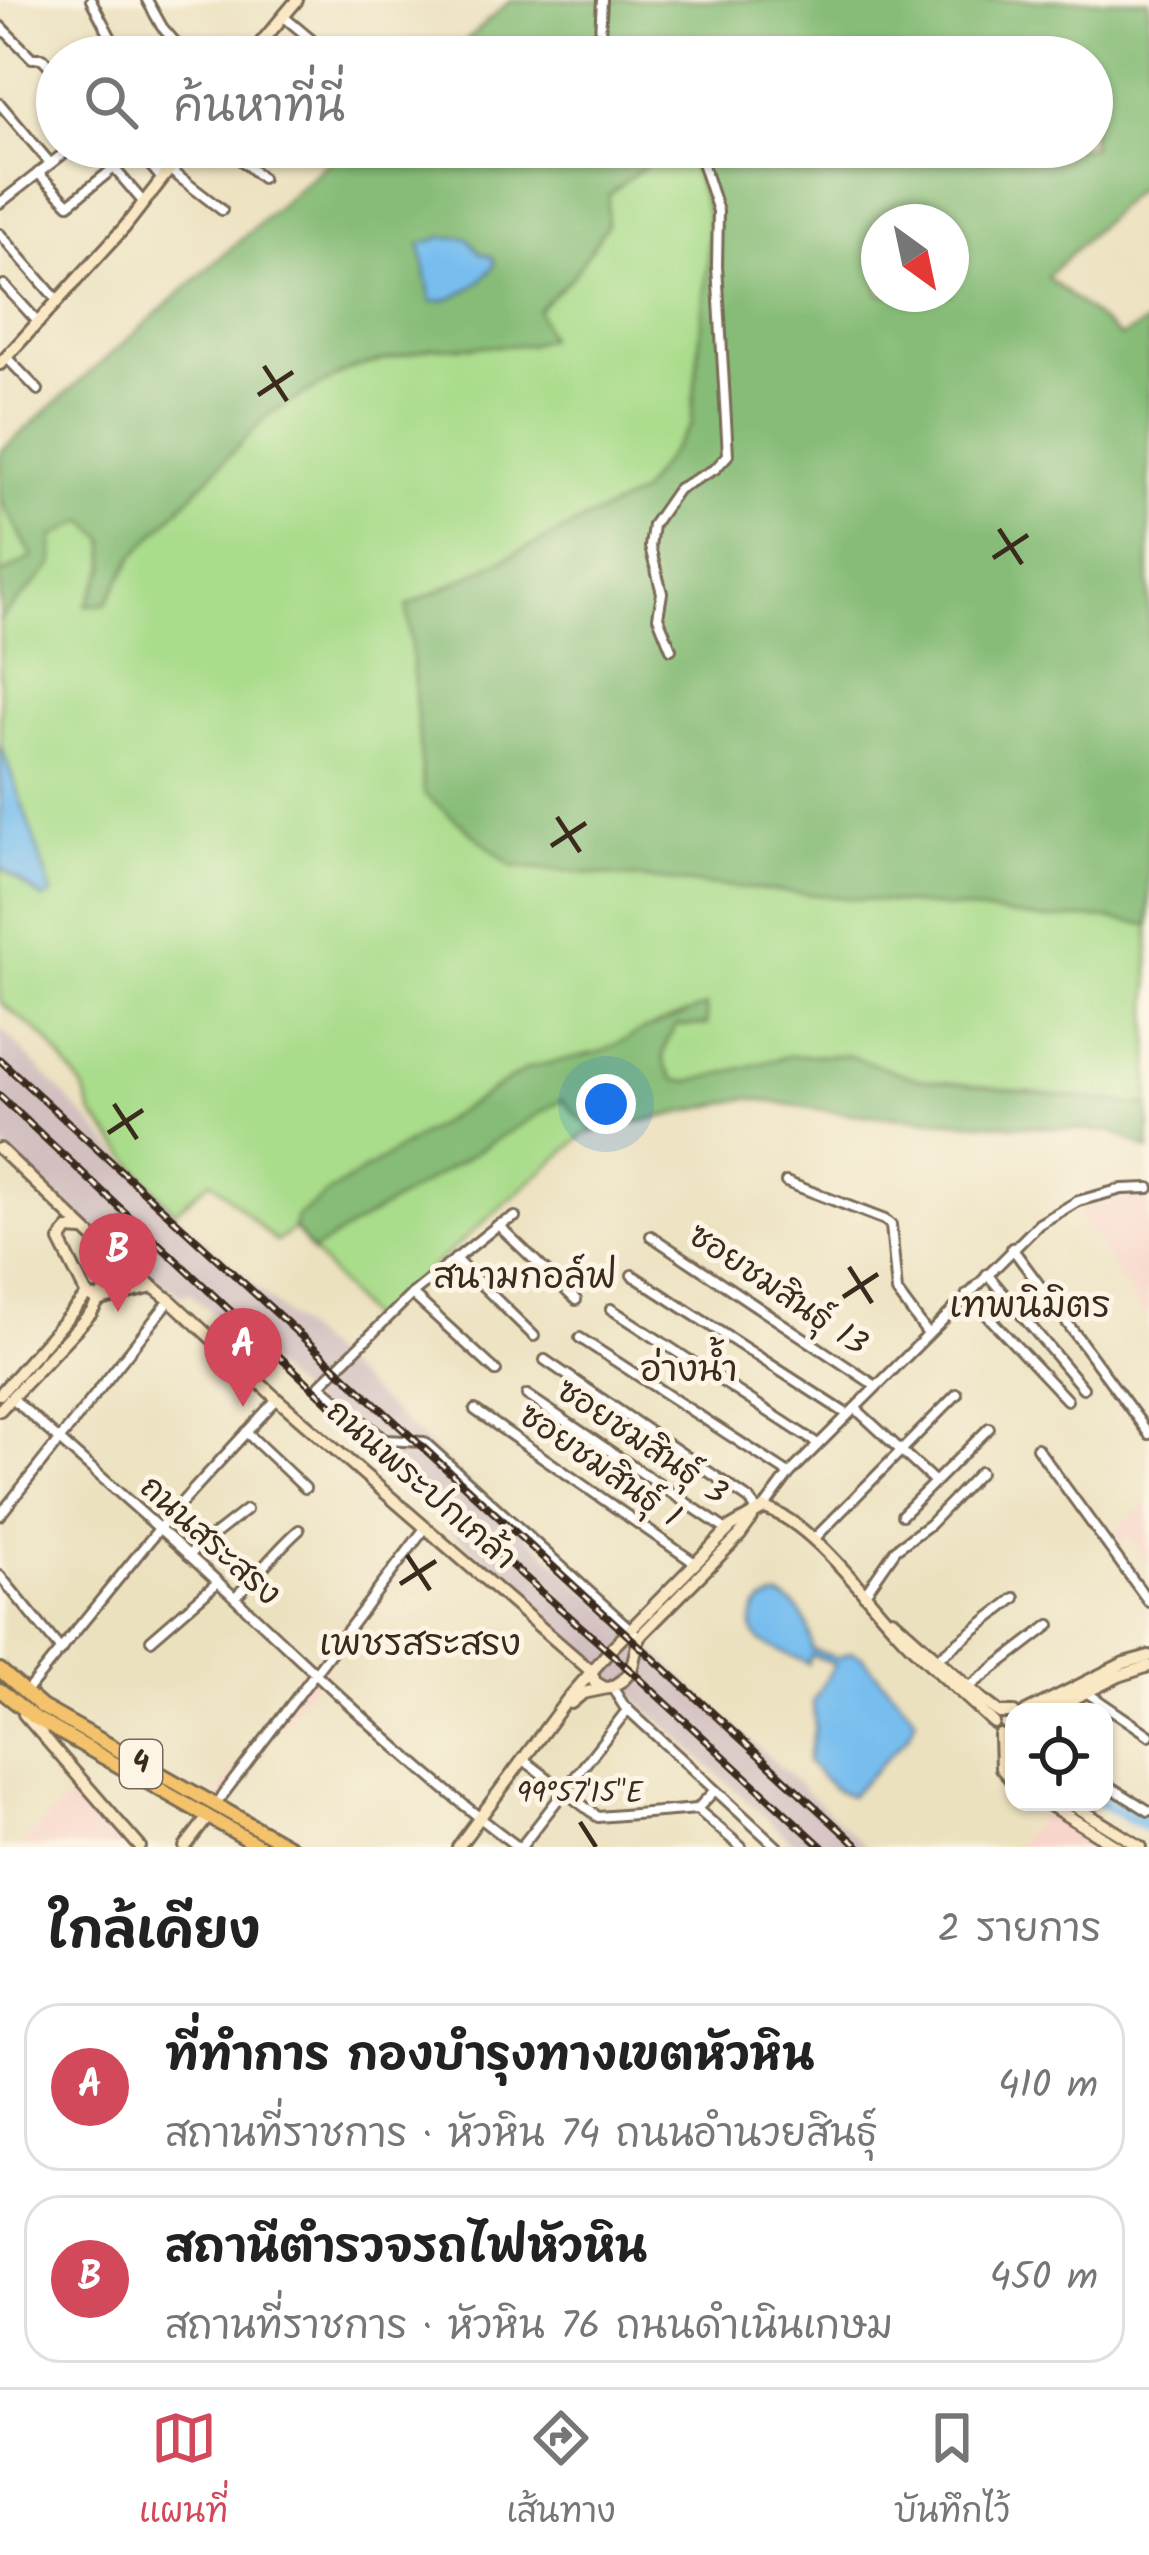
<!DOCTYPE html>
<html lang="th">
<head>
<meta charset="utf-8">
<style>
  :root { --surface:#fff; --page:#f2f2f2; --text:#222; --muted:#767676; --line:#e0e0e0; --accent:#d1495b }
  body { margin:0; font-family:Kalam,"Playpen Sans Thai",sans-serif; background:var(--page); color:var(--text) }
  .controls { position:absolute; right:36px; bottom:36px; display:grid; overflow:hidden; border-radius:24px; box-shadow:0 3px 9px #0004 }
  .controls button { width:108px; height:108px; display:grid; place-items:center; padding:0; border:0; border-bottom:3px solid var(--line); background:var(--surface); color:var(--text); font:60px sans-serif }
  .compass { position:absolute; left:861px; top:204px; width:108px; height:108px; border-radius:50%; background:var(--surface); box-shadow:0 3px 9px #0004; rotate:147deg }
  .you { position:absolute; left:606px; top:1104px; width:42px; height:42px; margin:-30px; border:9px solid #fff; border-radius:50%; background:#1a73e8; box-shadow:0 0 0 18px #1a73e833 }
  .badge { display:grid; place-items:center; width:78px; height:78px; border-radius:50%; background:var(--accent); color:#fff; font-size:39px; font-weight:700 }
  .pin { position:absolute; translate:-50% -99px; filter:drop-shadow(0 3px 6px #0008) }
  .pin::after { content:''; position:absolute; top:63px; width:42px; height:36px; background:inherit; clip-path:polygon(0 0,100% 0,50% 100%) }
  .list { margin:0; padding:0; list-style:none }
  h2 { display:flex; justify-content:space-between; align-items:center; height:156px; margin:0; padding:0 48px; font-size:51px }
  h2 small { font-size:39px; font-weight:400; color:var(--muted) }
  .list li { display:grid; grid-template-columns:78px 1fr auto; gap:36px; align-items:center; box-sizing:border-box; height:168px; margin:0 24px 24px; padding:0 24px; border:3px solid var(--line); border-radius:36px }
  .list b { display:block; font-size:45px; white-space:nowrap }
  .list p { margin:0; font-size:39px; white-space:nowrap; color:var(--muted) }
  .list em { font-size:39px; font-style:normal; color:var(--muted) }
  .icon { flex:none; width:66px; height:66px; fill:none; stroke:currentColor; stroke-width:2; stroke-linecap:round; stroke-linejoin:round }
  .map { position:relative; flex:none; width:1149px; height:1847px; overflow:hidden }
  .search { position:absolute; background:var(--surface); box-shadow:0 3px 9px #0004; left:36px; right:36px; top:36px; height:132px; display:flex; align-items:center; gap:30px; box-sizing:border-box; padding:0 42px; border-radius:66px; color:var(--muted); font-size:45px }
  .sheet { height:540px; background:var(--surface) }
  nav { display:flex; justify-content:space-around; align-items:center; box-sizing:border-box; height:168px; border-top:3px solid var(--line); background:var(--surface); font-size:33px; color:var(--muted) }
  nav a { display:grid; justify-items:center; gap:6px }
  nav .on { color:var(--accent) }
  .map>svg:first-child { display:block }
  .built { fill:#f7d1c7 }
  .industrial { fill:#d2bfc0 }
  .green { fill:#a9dc8b; stroke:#728354; stroke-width:3 }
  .forest { fill:#86bc77; stroke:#60734a; stroke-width:3; fill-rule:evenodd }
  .water { fill:#77beef; stroke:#597486; stroke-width:3 }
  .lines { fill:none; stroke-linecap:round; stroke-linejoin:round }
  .canal { stroke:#77beef; stroke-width:8 }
  .street-casing { stroke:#796a56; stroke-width:14 }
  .secondary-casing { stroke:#796a56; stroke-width:16 }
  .primary-casing { stroke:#796a56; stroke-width:18 }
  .street { stroke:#fff; stroke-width:8 }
  .secondary { stroke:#fae7c3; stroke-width:10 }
  .primary { stroke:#f3c26a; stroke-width:12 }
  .rail-casing { stroke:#3b2a1e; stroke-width:8 }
  .rail { stroke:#fcf5e5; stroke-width:3; stroke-dasharray:9; stroke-linecap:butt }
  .ticks { fill:none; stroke:#3b2a1e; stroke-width:4.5 }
  .labels { text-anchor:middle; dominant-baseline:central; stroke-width:10; stroke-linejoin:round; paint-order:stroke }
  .shield { fill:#fcf5e5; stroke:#75675a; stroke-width:3 }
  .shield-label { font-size:30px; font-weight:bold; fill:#3b2a1e }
  .street-label { font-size:33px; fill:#3b2a1e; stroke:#fcf5e5 }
  .neighbourhood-label { font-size:36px; fill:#3b2a1e; stroke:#fcf5e5 }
  .ticks-label { font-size:30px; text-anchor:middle; fill:#3b2a1e; stroke:#fcf5e5; stroke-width:10; stroke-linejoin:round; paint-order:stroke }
</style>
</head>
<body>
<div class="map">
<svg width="1149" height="1847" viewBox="0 0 1149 1847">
  <rect width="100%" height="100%" fill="#fcf5e5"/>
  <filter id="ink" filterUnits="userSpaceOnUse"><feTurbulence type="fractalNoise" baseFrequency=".00833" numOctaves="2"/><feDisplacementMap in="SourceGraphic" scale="24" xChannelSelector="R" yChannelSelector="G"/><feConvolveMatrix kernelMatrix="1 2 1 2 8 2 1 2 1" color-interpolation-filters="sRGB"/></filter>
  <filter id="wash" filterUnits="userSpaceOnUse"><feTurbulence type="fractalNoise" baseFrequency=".004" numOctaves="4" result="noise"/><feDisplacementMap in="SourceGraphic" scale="48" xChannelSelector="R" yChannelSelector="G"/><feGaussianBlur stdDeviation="2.7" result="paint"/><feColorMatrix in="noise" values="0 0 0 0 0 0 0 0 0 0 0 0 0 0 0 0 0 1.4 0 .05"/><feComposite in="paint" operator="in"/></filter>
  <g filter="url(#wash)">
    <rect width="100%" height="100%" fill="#ece1bf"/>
    <g class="built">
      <path d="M1130,1195L1149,1196V1321L1074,1209Z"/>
      <path d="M1149,1503V1564L1129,1536L1111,1549L1104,1539Z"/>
      <path d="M415,1530L424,1538L227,1798L218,1793Z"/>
      <path d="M79,1789L132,1847H20Z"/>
      <path d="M1049,1806L1100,1847H1017Z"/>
    </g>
    <path class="industrial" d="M0,1027L174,1212L867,1847H798L189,1292L182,1296L119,1256L14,1158L0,1142Z"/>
    <path class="green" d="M346,147H680L689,155L708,215V261L691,425L639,494L407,606L512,866L965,909L1042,919L1149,916V1150L1114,1132L852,1114L748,1098L593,1132L585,1134L370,1321L294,1229L276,1242L211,1180L174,1212L92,1114L84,1089L46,1038L0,1002V452Z"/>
    <g class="forest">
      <path d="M511,0H1149V185L1136,189L1047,277L1120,337L1149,322V925L1102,918L1042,919L965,909L512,866L424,794L407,606L639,494L691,425L708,261V215L689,155L680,147H1092V57H447ZM879,222H951V294H879Z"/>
      <path d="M346,147H659V155L609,195L607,225L573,276L538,310L548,338L529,345L431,348L351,369L269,414L134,556L106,604L86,605L106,567L105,539L85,521L53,537V565L0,620V575L33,557L0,498V452Z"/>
      <path d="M706,1006L707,1025L675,1026C663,1049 656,1060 675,1080L689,1082L788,1056L847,1055L918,1079L1149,1106V1150L1114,1132L852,1114L748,1098L593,1132L562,1100L312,1251L294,1228L297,1217L328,1193L528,1068L603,1051L645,1029Z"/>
    </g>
    <g class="water">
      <path d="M443,237L468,238L480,253L493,257L495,265C481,283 454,304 431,301L420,244Z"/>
      <path d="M0,744C19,793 36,843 52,894L43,899L0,867Z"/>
      <path d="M779,1597C803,1606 810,1625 812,1649L837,1658L852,1652L862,1657L916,1718L909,1735L850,1796L835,1790L807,1762L815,1728L813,1701L835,1664L812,1655L808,1664C791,1651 741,1647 754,1614C759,1602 768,1600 779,1597Z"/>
    </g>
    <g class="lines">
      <g class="canal">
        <path d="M1104,1793L1149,1820"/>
        <path d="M1098,1802L1149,1829"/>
      </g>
    </g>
  </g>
  <g filter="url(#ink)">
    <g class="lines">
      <defs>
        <g id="street">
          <path d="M91,0L121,57"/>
          <path d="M147,0L162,27L188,57"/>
          <path d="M602,0L600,35L609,57"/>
          <path d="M283,16L332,57"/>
          <path d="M0,26L32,58H42L57,74"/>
          <path d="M0,104L50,163"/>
          <path d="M96,147L144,203"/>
          <path d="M135,147L162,179"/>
          <path d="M226,147L262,178"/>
          <path d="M293,147L299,153"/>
          <path d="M170,170L222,210"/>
          <path d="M38,173L69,204L114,168"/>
          <path d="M0,203L72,147"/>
          <path d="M0,234L58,301"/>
          <path d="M4,285L39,323"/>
          <path d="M7,358L38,390"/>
          <path d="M671,649L658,617L662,593L650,547L653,525L678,489L715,469L728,455L717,266L718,211L697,147"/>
          <path d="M786,1182L885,1220L891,1225L897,1292L928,1334"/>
          <path d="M515,1217L498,1225L412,1294L320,1385L385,1440L424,1442L639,1637"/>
          <path d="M498,1225L576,1300"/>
          <path d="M651,1236L876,1386"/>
          <path d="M1012,1248L1149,1434"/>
          <path d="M455,1259L534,1336"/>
          <path d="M987,1274L1083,1388"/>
          <path d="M632,1275L847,1414"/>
          <path d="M412,1294L496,1371"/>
          <path d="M967,1294L1067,1400"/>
          <path d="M611,1309L818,1444"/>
          <path d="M580,1338L789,1474"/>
          <path d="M545,1360L750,1500L757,1511"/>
          <path d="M527,1395L728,1531"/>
          <path d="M12,1398C91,1469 173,1538 250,1612C337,1693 422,1776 518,1847"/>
          <path d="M855,1408L935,1482"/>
          <path d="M475,1410L695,1563"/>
          <path d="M246,1432L305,1488"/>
          <path d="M1037,1448L1149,1602"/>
          <path d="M764,1508L789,1474L1039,1224L1078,1201L1122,1189L1149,1188"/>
          <path d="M0,1515L170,1300"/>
          <path d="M902,1515L989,1428"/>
          <path d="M814,1539L957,1394"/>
          <path d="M188,1555L246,1510"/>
          <path d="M0,1576L61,1650"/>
          <path d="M864,1595L896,1549L929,1525L980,1472"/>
          <path d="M235,1597C258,1575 275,1551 299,1530"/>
          <path d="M151,1640L218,1582"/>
          <path d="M938,1658L1015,1598"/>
          <path d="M612,1687L624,1706L777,1847"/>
          <path d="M969,1687L1050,1625"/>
          <path d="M26,1692L171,1514L277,1399"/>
          <path d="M1086,1692L1149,1735"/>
          <path d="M524,1760L598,1817L697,1809L715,1790"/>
          <path d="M1104,1783L1149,1811"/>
          <path d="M215,1805L426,1527"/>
          <path d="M697,1809L741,1847"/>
          <path d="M521,1847L628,1709"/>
        </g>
        <g id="secondary">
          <path d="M249,57L297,0"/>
          <path d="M0,364L124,228L187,147"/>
          <path d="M0,1149L108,1252L170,1300L277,1399L591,1671L595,1682L605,1688"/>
          <path d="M82,1230L68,1229L60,1241L87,1295L100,1300L153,1287"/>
          <path d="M0,1394L87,1295"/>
          <path d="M0,1410L91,1313L111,1280L109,1255"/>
          <path d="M892,1619L984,1701L1000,1713H1014"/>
          <path d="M571,1703L583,1693L612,1687L624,1679L631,1671L639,1637L740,1535L752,1518"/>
          <path d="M1026,1712L1124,1663L1149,1656"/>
          <path d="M1046,1712L1119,1676L1149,1666"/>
          <path d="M24,1714L140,1847"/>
          <path d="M1000,1735L1001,1768L1014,1783"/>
          <path d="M1010,1736L1009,1757L1014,1767"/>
          <path d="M1045,1802L1118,1847"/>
          <path d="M1068,1802L1141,1847"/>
          <path d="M185,1847L208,1817"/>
          <path d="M458,1847L567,1700L612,1648L731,1527L764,1508C812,1522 865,1597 899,1633C928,1665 963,1693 994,1723"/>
        </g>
        <g id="primary">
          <path d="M0,1670L42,1707L290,1847"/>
          <path d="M0,1690L35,1718L261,1847"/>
        </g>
      </defs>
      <use href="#street" class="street-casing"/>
      <use href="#secondary" class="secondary-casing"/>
      <use href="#primary" class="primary-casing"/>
      <use href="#street" class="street"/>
      <use href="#secondary" class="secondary"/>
      <use href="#primary" class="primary"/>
      <defs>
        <g id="rail">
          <path d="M0,1060L859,1847"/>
          <path d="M0,1096L357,1429L631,1671L822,1847"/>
        </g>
      </defs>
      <use href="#rail" class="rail-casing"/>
      <use href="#rail" class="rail"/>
    </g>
  </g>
  <path class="ticks" d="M264,366L287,401M258,395L293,372M999,529L1022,564M993,558L1028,535M557,817L580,852M551,846L586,823M114,1104L137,1139M108,1133L143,1110M849,1267L872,1303M843,1297L878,1274M407,1555L430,1590M400,1584L436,1561M580,1822L596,1847"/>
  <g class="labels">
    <rect class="shield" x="120" y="1740" width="42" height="48" rx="9"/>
    <g class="shield-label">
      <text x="141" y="1764">4</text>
    </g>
    <g class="street-label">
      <text transform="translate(777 1291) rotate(34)">ซอยชมสินธุ์ 13</text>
      <text transform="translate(641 1443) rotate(34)">ซอยชมสินธุ์ 3</text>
      <text transform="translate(599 1467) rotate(35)">ซอยชมสินธุ์ 1</text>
      <text transform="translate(420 1486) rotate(41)">ถนนพระปกเกล้า</text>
      <text transform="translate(209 1542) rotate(42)">ถนนสระสรง</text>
    </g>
    <g class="neighbourhood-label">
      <text x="525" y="1278">สนามกอล์ฟ</text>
      <text x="1030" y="1307">เทพนิมิตร</text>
      <text x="689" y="1371">อ่างน้ำ</text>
      <text x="420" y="1645">เพชรสระสรง</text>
    </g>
  </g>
  <g class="ticks-label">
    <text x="580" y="1802">99°57'15"E</text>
  </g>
</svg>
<div class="controls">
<button><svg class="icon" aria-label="locate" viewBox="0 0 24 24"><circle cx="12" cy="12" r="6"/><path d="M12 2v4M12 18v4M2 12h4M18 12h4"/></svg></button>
</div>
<svg class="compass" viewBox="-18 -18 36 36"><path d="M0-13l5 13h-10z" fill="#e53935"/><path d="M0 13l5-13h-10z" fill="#767676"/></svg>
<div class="you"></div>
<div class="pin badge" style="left:243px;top:1407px">A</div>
<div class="pin badge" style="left:118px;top:1312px">B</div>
<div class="search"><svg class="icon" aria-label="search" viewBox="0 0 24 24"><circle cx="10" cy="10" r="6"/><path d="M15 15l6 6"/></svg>ค้นหาที่นี่</div>
</div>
<section class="sheet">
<h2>ใกล้เคียง<small>2 รายการ</small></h2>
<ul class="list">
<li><span class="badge">A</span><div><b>ที่ทำการ กองบำรุงทางเขตหัวหิน</b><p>สถานที่ราชการ · หัวหิน 74 ถนนอำนวยสินธุ์</p></div><em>410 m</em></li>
<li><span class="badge">B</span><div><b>สถานีตำรวจรถไฟหัวหิน</b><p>สถานที่ราชการ · หัวหิน 76 ถนนดำเนินเกษม</p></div><em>450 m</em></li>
</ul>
</section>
<nav>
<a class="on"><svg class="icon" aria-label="map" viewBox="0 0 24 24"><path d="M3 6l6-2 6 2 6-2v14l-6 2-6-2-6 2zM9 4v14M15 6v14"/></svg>แผนที่</a>
<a><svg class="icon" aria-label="directions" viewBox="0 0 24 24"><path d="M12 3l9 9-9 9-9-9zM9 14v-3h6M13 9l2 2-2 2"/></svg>เส้นทาง</a>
<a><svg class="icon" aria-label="saved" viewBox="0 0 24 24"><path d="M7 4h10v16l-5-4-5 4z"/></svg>บันทึกไว้</a>
</nav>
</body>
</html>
